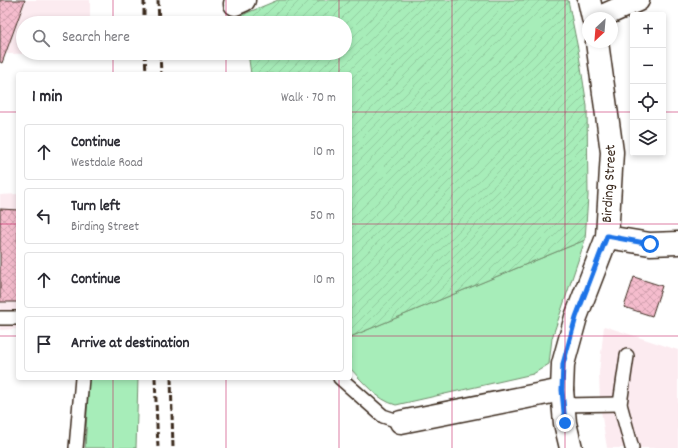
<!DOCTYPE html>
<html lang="en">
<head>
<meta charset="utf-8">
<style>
  :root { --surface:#fff; --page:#f2f2f3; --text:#2b2b33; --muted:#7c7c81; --line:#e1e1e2 }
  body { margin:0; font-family:Dekko,sans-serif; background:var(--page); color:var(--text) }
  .controls { position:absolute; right:12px; top:12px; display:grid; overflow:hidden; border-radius:4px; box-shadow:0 2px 6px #0003 }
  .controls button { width:36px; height:36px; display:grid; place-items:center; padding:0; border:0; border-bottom:1px solid var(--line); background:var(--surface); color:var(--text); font:20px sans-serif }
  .compass { position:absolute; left:582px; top:12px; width:36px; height:36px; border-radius:50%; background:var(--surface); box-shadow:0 2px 6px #0003; rotate:206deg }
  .stop { position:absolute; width:12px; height:12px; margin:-9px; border:3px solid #1a73e8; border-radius:50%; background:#fff }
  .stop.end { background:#1a73e8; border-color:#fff; box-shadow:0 1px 4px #0008 }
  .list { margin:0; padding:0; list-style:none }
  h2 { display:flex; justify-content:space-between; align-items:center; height:52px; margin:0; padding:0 16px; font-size:17px }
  h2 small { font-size:13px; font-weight:400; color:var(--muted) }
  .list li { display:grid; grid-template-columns:26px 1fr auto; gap:12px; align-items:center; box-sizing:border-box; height:56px; margin:0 8px 8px; padding:0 8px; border:1px solid var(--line); border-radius:4px }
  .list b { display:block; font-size:15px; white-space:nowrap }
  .list p { margin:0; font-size:13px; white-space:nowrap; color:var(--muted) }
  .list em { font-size:13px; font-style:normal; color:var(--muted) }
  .icon { flex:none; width:22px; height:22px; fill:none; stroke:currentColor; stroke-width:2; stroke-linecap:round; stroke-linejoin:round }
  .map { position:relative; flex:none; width:678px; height:448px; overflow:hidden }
  .search { position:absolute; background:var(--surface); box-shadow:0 2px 6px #0003; left:16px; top:16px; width:336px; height:44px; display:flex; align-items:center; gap:10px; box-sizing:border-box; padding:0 14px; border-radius:22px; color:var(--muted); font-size:15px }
  .panel { position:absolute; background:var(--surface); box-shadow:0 2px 6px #0003; left:16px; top:72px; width:336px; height:308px; border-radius:4px }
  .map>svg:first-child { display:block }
  .built { fill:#fcebf0 }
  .grass { fill:#a7edb9; stroke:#718c6c }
  .garden { fill:url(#garden-furrows); stroke:#718c6c }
  .building { fill:url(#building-cross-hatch); stroke:#3b2a1e }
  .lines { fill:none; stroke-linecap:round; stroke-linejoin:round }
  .lane-casing { stroke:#3b2a1e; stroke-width:16 }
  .street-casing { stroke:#3b2a1e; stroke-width:25 }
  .lane { stroke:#fff; stroke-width:13 }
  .street { stroke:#fff; stroke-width:22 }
  .rail { stroke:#3b2a1e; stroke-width:3; stroke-dasharray:6 3; stroke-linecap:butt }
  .route { stroke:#1a73e8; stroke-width:5 }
  .grid { fill:none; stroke:#c2185b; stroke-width:1; stroke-opacity:0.55 }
  .labels { text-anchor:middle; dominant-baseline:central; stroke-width:3; stroke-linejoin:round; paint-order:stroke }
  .street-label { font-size:15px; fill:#3b2a1e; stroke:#fff }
</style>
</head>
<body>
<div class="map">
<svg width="678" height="448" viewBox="0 0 678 448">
  <defs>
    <pattern id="garden-furrows" width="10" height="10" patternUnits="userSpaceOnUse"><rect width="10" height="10" fill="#a7edb9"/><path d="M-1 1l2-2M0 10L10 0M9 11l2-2" fill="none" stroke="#91cb9f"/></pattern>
    <pattern id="building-cross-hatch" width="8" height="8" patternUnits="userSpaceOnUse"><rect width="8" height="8" fill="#f5bccd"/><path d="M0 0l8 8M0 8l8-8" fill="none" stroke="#d3a2b0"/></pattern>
  </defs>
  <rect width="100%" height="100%" fill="#fff"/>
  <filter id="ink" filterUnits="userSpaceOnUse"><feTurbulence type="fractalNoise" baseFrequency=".025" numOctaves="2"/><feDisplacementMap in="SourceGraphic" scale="8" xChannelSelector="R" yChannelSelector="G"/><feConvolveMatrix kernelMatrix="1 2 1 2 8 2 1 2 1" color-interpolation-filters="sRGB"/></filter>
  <g filter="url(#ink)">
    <g class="built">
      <path d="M0,0H90V23H23V53H90L0,54Z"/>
      <path d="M18,194V329L0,330V195Z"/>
      <path d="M604,326L678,350V448H607L600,405L599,373Z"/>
    </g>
    <g class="grass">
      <path d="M585,240L552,338L549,364L533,374L396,405C377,400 363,382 350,368V337Z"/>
      <path d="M89,378H138L136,448H85Z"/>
    </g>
    <path class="garden" d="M278,0H568L578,49L587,106L588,196L585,240L350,337V74H251L248,53H345V23H244L242,15Z"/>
    <g class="building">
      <path d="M0,0H25L2,63L0,62Z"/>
      <path d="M0,209L18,210V302H0Z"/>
      <path d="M634,277L662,286L652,316L624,307Z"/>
    </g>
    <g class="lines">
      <defs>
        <g id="lane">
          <path d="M0,318H18"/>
          <path d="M627,356L620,404L632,448"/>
          <path d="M340,378L383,416L401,422"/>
          <path d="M563,405L620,404"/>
          <path d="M76,448L82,378"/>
        </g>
        <g id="street">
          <path d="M589,0L593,18"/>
          <path d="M235,4L244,0"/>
          <path d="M598,18L638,0"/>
          <path d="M607,237L650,244L678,243"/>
          <path d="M401,422L562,390"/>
          <path id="s1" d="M571,448L565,423L562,390L563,364L576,317L607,237L612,152L597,42"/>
        </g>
      </defs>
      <use href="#lane" class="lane-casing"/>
      <use href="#street" class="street-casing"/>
      <use href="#lane" class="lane"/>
      <use href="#street" class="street"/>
      <g class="rail">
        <path d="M144,0V23"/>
        <path d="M158,0L159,23"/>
        <path d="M145,53L146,74"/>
        <path d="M160,53L161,74"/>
        <path d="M155,378L158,448"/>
        <path d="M171,378L173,448"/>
      </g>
    </g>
  </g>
  <g class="lines" filter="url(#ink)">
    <path class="route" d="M565,423L562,390L563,364L576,317L607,236L650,244"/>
  </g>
  <path class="grid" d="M113,0V23M226,0V23M339,0V23M452,0V448M565,0V448M113,53V74M226,53V74M339,53V74M0,112H18M350,112H633M663,112H678M0,224H18M350,224H678M0,336H18M350,336H678M113,378V448M226,378V448M339,378V448"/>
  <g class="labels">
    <g class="street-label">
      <text stroke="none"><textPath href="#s1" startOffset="273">Birding Street</textPath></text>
    </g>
  </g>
</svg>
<div class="controls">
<button>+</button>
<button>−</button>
<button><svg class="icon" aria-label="locate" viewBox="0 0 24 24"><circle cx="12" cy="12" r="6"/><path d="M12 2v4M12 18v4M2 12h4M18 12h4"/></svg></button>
<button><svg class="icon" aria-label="layers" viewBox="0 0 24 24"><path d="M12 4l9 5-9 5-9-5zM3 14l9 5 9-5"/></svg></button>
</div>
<svg class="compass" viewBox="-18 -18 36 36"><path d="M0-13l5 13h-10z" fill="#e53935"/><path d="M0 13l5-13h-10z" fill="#7c7c81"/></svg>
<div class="stop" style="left:650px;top:244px"></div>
<div class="stop end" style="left:565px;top:423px"></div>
<div class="search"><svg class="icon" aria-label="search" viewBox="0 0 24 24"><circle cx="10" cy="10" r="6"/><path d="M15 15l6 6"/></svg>Search here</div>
<section class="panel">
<h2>1 min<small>Walk · 70 m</small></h2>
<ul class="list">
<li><svg class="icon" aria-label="ahead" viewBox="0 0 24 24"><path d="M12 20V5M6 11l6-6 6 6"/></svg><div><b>Continue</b><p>Westdale Road</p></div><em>10 m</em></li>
<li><svg class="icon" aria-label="left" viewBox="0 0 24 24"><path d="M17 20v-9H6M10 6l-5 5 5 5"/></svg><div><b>Turn left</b><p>Birding Street</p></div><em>50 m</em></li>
<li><svg class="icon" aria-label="ahead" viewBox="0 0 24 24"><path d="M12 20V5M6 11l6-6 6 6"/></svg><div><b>Continue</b></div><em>10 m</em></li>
<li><svg class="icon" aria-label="arrive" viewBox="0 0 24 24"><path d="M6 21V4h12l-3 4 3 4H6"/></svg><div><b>Arrive at destination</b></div></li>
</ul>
</section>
</div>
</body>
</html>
